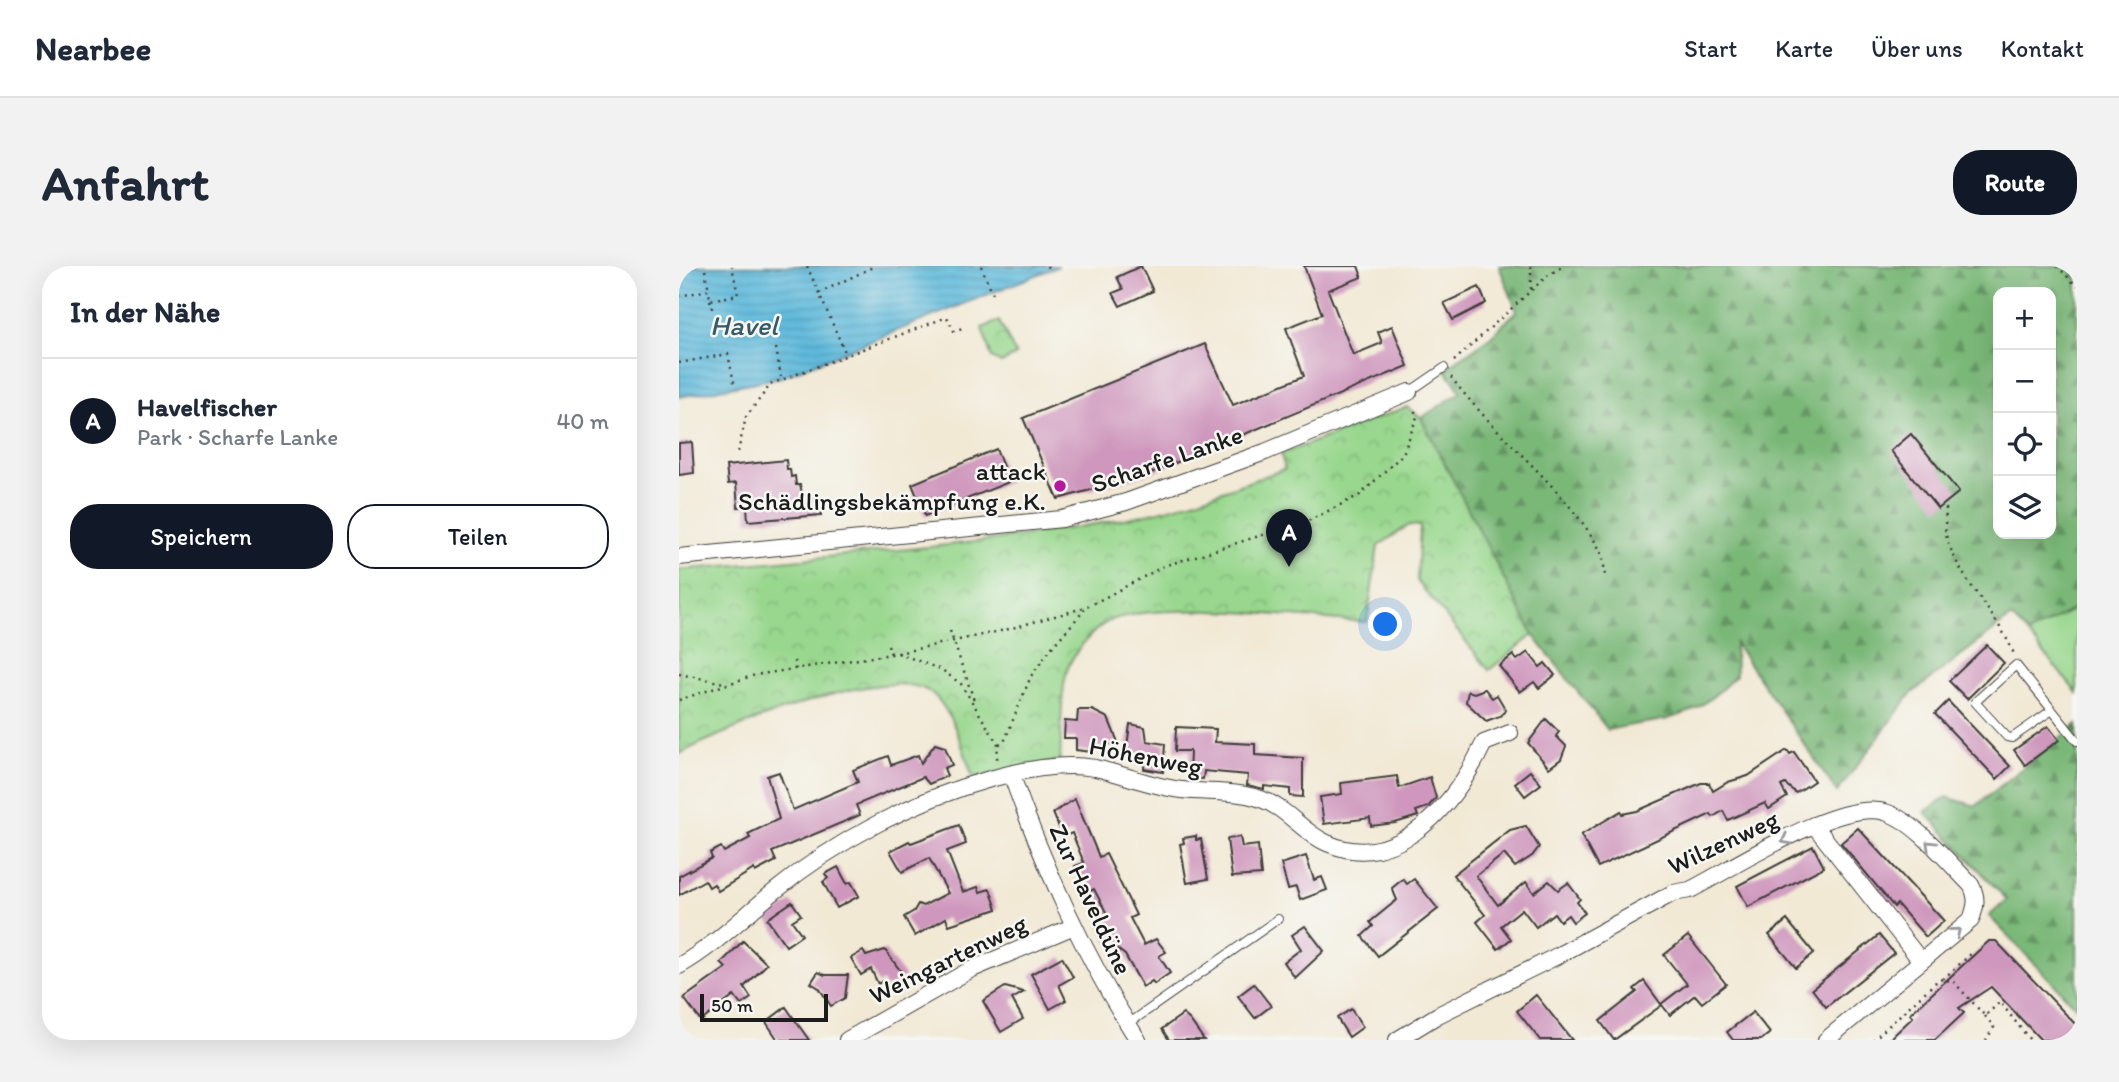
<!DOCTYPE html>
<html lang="de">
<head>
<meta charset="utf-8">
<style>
  :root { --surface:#fff; --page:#f2f2f3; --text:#1f2937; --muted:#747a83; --line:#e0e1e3; --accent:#111827 }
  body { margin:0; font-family:Itim,sans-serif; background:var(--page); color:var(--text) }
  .controls { position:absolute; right:21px; top:21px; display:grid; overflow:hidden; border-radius:14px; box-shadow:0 7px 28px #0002 }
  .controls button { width:63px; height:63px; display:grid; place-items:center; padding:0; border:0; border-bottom:2px solid var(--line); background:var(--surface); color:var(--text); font:35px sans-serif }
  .scale { position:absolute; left:21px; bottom:18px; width:128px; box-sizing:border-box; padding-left:7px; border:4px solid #1c1c1c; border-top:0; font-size:19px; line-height:24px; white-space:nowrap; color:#1c1c1c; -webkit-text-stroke:5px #f6f6f2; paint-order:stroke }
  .you { position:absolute; left:707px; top:359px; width:24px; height:24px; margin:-18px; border:5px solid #fff; border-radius:50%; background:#1a73e8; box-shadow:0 0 0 10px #1a73e833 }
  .badge { display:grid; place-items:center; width:46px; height:46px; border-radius:50%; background:var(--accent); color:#fff; font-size:23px; font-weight:700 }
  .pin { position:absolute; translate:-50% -58px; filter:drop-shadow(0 2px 4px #0008) }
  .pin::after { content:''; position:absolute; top:37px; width:24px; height:21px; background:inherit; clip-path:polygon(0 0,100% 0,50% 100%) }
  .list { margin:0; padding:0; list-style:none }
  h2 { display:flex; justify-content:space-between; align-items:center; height:91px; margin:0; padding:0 28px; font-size:30px }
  h2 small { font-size:23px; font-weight:400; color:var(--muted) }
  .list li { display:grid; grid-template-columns:46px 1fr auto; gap:21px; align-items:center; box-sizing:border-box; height:126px; padding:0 28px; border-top:2px solid var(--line) }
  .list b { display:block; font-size:26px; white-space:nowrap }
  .list p { margin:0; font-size:23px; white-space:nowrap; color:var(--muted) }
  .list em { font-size:23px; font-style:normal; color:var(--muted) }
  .actions { display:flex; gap:14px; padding:21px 28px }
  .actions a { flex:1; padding:16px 0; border:2px solid var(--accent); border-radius:28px; text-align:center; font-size:24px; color:var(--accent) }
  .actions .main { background:var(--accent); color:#fff }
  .icon { flex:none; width:38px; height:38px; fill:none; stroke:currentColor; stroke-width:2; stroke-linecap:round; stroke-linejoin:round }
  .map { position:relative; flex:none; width:1398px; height:774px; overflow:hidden; border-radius:28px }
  header { display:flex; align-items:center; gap:42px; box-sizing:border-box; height:98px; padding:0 35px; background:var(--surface); border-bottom:2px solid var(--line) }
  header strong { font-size:33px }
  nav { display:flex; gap:38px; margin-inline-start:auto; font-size:24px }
  .intro { display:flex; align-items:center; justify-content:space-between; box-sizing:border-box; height:168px; padding:0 42px }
  h1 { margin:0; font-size:49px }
  .button { padding:18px 32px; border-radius:28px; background:var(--accent); color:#fff; font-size:24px; font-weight:700 }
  main { display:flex; gap:42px; padding:0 42px }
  aside { flex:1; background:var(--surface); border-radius:28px; box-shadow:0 7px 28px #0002 }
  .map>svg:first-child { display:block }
  .grass { fill:#98d78d; stroke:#5a7a54; stroke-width:2 }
  .forest { fill:url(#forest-firs); stroke:#4b6a4a; stroke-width:2; fill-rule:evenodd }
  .park { fill:url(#park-crowns); stroke:#5a7a54; stroke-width:2 }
  .water { fill:url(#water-rules); stroke:#3c6a7c; stroke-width:2 }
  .building { fill:#cf97bd }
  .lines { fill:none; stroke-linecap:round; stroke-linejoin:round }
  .lane-casing { stroke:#3c3b38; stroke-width:10 }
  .street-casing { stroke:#3c3b38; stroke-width:18 }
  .path { stroke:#3c3b38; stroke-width:2.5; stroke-dasharray:2 5; stroke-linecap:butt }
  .lane { stroke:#fff; stroke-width:8 }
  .street { stroke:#fff; stroke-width:16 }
  .oneway { stroke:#999 }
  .poi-dot { fill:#b5179e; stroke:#f6f6f2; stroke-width:2.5 }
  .labels { text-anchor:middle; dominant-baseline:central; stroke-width:5; stroke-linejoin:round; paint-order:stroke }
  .street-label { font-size:26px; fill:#1c1c1c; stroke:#f6f6f2 }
  .poi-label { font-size:26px; fill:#1c1c1c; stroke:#f6f6f2; text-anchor:end }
  .water-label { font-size:28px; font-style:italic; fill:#365b68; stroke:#f6f6f2 }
</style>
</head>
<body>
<header>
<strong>Nearbee</strong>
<nav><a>Start</a><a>Karte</a><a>Über uns</a><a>Kontakt</a></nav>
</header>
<div class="intro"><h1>Anfahrt</h1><a class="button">Route</a></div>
<main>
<aside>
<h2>In der Nähe<small></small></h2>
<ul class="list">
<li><span class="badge">A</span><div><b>Havelfischer</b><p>Park · Scharfe Lanke</p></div><em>40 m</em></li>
</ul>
<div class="actions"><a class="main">Speichern</a><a>Teilen</a></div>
</aside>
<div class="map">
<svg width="1398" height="774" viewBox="0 0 1398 774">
  <defs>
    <pattern id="forest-firs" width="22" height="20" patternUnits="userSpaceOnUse" patternTransform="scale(1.75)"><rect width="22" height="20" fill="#7ab878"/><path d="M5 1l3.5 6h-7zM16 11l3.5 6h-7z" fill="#639562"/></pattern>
    <pattern id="park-crowns" width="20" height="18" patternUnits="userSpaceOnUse" patternTransform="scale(1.75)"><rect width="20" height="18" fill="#98d78d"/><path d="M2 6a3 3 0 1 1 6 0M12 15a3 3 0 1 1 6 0" fill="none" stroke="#82b879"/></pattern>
    <pattern id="water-rules" width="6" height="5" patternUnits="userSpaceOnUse" patternTransform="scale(1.75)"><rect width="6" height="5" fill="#5db9db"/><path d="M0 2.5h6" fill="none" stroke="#509ebb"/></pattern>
  </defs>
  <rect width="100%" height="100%" fill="#f6f6f2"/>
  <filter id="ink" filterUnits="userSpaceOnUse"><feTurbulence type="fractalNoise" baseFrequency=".0143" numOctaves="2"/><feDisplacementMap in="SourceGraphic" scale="14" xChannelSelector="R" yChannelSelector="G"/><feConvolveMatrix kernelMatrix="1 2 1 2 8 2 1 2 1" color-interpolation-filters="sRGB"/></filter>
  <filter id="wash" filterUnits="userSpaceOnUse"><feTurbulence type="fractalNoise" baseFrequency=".00686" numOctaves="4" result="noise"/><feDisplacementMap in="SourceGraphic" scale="28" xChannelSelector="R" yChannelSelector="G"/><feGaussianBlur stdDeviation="1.57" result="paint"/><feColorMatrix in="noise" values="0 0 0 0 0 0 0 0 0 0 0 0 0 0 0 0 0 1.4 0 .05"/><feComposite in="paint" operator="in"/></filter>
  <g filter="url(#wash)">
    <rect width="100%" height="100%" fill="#f2e9d5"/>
    <path class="grass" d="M1398,341V427L1349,368Z"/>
    <g class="forest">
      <path d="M820,0H1398V341L1349,368L1332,351L1232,428L1158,526L1056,377L1057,409C1008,460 991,450 929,464L854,369L742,152L782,126L766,103L809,73L838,45ZM1319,26H1372V268H1319Z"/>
      <path d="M1398,458V742L1310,650L1328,634L1246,546L1268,531L1297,540Z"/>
    </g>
    <g class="park">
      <path d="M320,55L337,89L322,97L313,92L303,62Z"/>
      <path d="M728,141L742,152L854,369L810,404L738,315L741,260L730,259L699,280L688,356C630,353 475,332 428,356C415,363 399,382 392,395C380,416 383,469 381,495L294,512C286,488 272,440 251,426C204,396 46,464 0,488V304C150,290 301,281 449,252C502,242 554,221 606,203L602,188Z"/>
    </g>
    <path class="water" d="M0,0H380L102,111L0,131Z"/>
    <g id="blocks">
      <g class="building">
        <path d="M462,0L474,25L441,40L434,27L444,23L438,11Z"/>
        <path d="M625,0H679L683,11L649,24L674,89L703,77L699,66L713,60L729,100L472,207L379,233L344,152L526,78L554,139L625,110L607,62L643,48Z"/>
        <path d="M800,21L807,37L774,54L765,37Z"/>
        <path d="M1232,168L1280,226L1259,243L1212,185Z"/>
        <path d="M13,176L15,207L0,209V177Z"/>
        <path d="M317,183L330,216L246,250L233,218Z"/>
        <path d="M107,194L108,203H111L112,211L116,210L117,219H121L125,234L140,232L142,249L69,255L68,240L59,241L57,217L49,218L47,200Z"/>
        <path d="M1308,379L1325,397L1288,433L1270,415Z"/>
        <path d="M849,386L861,401L866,397L876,409L860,422L855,416L841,426L820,400L834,389L838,394Z"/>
        <path d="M806,423L813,432L818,429L827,444L821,450L807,455L787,436L789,425L795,427Z"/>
        <path d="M1269,435L1331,500L1318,513L1256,448Z"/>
        <path d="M399,444H413L429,452L439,476L413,483V486L397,484V472H385L386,455L398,456Z"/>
        <path d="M867,453L880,466L877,470L887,480L882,493L870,502L849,477Z"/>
        <path d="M451,458L466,461L468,475L486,478L484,506L465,503L466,492L447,489Z"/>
        <path d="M1369,460L1380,474L1346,499L1335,484Z"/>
        <path d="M497,461L537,463L536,476L576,478V489L624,492V531L611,530V523L585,520V523L568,519L569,509L525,505L524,513L510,512L511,485H496Z"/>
        <path d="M256,478L266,481L273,499L265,502L268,510L250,518L244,511L177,539L181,549L93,586L97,595L76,606L75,603L39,625L35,618L30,621L26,614L0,629V610L33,592L31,587L42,581L45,586L71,572L69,568L100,553L88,510L100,506L114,544L179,516L174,504L209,490L212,499L239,489L242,497Z"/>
        <path d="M1108,484L1111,488L1115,486L1135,515L1117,527L1106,518L1102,520L1108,531L1090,543L1086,537L1049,554L1044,545L1034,551L1032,548L919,601L902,569L942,545L943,548L958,545L1022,517H1030L1034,525L1049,516L1069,510Z"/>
        <path d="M851,505L862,518L846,530L836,517Z"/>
        <path d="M718,510L720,522L751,511L757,532L749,541L737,545L739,550L716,557L692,560L691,552L645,558L641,531L663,528L662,517Z"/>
        <path d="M396,533L420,591L427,588L457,649L451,652L465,679L477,673L487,686L480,690L491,707L475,718L473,715L464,721L446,689L429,676L420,658L424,657L421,652L428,648L415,623L407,627L396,600L405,597L393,567L384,571L374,547Z"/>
        <path d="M280,559L287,578L268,585L284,626L299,621L301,626L311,623L318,643L270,659L267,652L236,670L225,651L235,645L239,638L244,640L269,627L250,592L223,606L211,585L230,575L232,577Z"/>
        <path d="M847,560L860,581L853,590L836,601L825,588L797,610L819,639L847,616L855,627L870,615L879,624L889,617L901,633L898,636L906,647L894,656L889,649L881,655L875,647L857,661L843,643L822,660L832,673L819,683L798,656L806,649L774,609L831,564Z"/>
        <path d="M1179,562L1265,655L1247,671L1218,638L1215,641L1162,577Z"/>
        <path d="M517,570V574L522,573L529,613L508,617L501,578L505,577L504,572Z"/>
        <path d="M561,571L563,581L579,579L582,609L553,611L548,573Z"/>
        <path d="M1134,580L1145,601L1069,641L1058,620Z"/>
        <path d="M627,590L635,614L643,611L648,624L621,634L617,621L609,623L602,598Z"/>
        <path d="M159,601L168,618L172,616L180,630L158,642L144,616L149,612L146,608Z"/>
        <path d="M724,613L728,618L735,613L759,643L699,690L683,670L694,660L691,656L718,634L713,622Z"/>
        <path d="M113,636L122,649L113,655L123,669L107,680L88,653Z"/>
        <path d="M1108,654L1135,687L1117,702L1090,669Z"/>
        <path d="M626,660L645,685L616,712L605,696L622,683L613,669Z"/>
        <path d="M1200,669L1215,687L1147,741L1133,723Z"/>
        <path d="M1009,670L1047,718L1023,737L1016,729L991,749L983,739L935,774L921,755L958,726L955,723L965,715L982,738L1008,718L985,689Z"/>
        <path d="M64,675L88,698L65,721L72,732L62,739L55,730L22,755L5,732L47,702L42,697Z"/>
        <path d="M1310,675H1317L1398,760V774H1362L1312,721L1280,742L1285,747L1256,774H1210L1234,751L1231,748Z"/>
        <path d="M206,684L226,711L207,722L203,715L199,718L192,703L182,709L172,692L184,685L187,690Z"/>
        <path d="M383,691L394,711L380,719L387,734L371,743L352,708Z"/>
        <path d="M139,706L146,709H169L166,732L152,740L140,722L132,717Z"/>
        <path d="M575,718L592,740L576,752L559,730Z"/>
        <path d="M326,721L345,726L333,733L344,753L322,766L304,735Z"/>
        <path d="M857,729L893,774H861L838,745Z"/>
        <path d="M107,741L118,757L130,774H99L87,756Z"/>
        <path d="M672,743L684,761L670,771L658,752Z"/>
        <path d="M1074,746L1091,767L1082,774H1054L1048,766Z"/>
        <path d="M504,748L511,754L525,774H490L483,763Z"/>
      </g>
    </g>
  </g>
  <g filter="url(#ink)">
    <use href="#blocks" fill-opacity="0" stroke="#3c3b38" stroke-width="2"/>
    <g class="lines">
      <defs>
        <g id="lane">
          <path d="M730,126L765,102"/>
          <path d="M1373,444L1333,472L1328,471L1296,436L1337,399L1398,475"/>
          <path d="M449,758L599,653"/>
        </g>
        <g id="street">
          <path d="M0,291L383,253L447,236L586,186L730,126"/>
          <path d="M332,508C366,602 405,690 459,774"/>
          <path d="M1135,559L1242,695"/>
          <path d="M0,700C38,678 62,652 96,625C157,575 234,534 311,513C343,504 382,496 416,502C445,508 473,521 503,524C529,527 557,524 582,533C608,542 623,566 648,577C720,609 778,534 805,477L831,467"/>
          <path d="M168,774L291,704L393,661"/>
          <path d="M718,774L759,749L878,690L994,627L1011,624C1056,601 1158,533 1206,546C1236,555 1270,597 1292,619C1299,632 1297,640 1292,654L1147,774"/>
        </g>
      </defs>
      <use href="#lane" class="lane-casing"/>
      <use href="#street" class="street-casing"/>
      <g class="path">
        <path d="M128,0L166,86"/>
        <path d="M302,0L314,28"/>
        <path d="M368,0L370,4"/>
        <path d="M852,0V26"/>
        <path d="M1378,0L1398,20"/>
        <path d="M26,4L30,24"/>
        <path d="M140,27L196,0"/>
        <path d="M0,30L30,24L31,34L59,29L53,0"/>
        <path d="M31,34L34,46"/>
        <path d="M97,82L102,111"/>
        <path d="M775,95L868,10L884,0"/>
        <path d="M0,97L49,88L56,121"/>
        <path d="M772,111C816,170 886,221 921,284C925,291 925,302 926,310"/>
        <path d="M59,186L67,151L92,118L268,51L275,65L286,61"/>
        <path d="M1267,242C1267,251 1265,261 1267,269C1279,314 1318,346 1335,388"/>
        <path d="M271,365L295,434"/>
        <path d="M209,379L212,388"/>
        <path d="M219,387L263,404L282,418L319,478L318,494"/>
        <path d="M115,395L117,403"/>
        <path d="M0,408L45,417"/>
        <path d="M0,434L76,409L219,387L326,364L408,341L485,300L631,254L681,229L724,188L738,151L735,143"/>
        <path d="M320,478L325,476L352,410L373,381L408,341"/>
        <path d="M1264,713L1293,687"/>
        <path d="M1306,750L1315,761L1307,774"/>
        <path d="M1194,774L1260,713L1274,715L1306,750L1321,736L1351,774"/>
      </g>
      <use href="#lane" class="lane"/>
      <use href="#street" class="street"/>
    </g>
    <defs><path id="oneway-chevron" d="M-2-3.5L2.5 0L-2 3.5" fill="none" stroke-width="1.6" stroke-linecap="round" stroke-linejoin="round" transform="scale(1.75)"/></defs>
    <g class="oneway">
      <use href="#oneway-chevron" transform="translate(1107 574) rotate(152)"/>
      <use href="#oneway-chevron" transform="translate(1251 579) rotate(-136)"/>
      <use href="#oneway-chevron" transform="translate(1277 666) rotate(-40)"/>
    </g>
  </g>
  <circle class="poi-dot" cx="381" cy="220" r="7"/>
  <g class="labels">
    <g class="street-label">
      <text transform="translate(488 193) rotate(-19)">Scharfe Lanke</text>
      <text transform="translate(467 490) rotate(11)">Höhenweg</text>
      <text transform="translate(1044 576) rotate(-25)">Wilzenweg</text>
      <text transform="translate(412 633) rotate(65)">Zur Haveldüne</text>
      <text transform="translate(269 693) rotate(-26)">Weingartenweg</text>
    </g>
    <g class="poi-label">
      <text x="367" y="205">attack<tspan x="367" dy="30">Schädlingsbekämpfung e.K.</tspan></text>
    </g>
    <g class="water-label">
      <text x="65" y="59">Havel</text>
    </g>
  </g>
</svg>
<div class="controls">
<button>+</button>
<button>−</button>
<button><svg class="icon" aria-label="locate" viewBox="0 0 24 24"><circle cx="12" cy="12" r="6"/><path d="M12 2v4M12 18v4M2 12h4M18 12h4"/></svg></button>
<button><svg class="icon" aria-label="layers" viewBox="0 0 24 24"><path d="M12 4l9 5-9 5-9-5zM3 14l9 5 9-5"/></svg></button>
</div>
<div class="scale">50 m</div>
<div class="you"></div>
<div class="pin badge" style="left:610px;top:301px">A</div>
</div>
</main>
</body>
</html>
